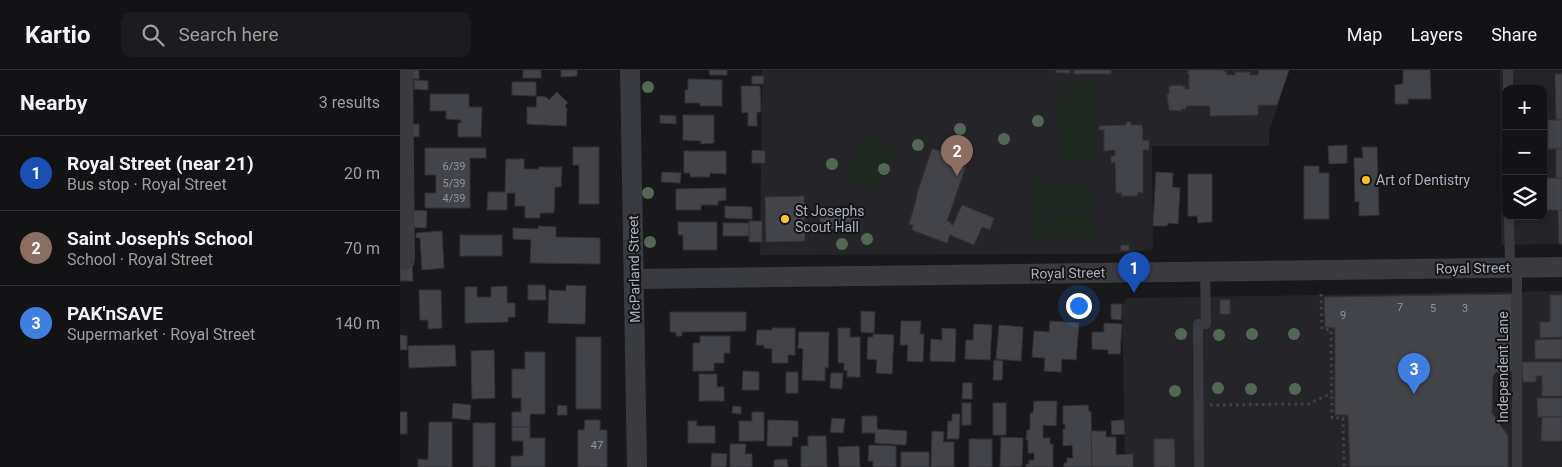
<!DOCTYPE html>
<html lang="en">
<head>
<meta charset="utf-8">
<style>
  :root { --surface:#131315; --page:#1c1c1e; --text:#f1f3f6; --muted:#9d9ea0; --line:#323234; --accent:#ea580c }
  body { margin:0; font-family:Roboto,sans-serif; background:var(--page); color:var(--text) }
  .controls { position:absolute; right:15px; top:15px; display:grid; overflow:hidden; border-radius:10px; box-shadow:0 2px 12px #0003 }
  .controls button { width:45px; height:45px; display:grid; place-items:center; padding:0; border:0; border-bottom:1px solid var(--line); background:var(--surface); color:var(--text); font:25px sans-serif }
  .you { position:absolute; left:678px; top:235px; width:18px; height:18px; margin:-12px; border:4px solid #fff; border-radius:50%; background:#1a73e8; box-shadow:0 0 0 8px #1a73e833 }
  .badge { display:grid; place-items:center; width:32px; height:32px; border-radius:50%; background:var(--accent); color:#fff; font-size:16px; font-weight:700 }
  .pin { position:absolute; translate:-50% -41px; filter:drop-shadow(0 1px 2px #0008) }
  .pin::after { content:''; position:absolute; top:26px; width:18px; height:15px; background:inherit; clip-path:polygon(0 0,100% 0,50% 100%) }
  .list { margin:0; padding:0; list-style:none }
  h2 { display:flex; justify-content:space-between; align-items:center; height:65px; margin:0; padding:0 20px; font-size:21px }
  h2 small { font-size:16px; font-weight:400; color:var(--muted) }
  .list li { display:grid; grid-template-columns:32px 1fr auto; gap:15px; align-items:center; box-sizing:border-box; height:75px; padding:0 20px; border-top:1px solid var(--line) }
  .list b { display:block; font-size:19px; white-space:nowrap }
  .list p { margin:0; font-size:16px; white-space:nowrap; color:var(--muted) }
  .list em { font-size:16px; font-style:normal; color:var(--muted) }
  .icon { flex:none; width:28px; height:28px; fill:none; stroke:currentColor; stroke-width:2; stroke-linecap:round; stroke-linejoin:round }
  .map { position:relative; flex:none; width:1162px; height:397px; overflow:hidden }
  header { display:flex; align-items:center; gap:30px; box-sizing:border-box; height:70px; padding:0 25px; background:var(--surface); border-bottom:1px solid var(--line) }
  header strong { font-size:24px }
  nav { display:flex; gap:28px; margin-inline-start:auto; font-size:18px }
  .search { width:350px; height:45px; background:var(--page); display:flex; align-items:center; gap:12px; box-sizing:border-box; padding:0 18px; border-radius:10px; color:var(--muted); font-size:19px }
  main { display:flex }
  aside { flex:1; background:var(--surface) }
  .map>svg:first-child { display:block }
  .built { fill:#252529; fill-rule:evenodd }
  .green { fill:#1e2820 }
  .building { fill:#434449; stroke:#333338 }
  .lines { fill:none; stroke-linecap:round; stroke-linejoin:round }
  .path { stroke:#404248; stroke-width:3; stroke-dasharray:2.5 4; stroke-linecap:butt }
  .lane { stroke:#3a3b41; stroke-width:10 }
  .street { stroke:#3a3b41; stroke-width:20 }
  .tree { fill:#526855 }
  .poi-dot { fill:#ffc02e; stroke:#141417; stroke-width:2 }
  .labels { text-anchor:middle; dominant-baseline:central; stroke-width:4; stroke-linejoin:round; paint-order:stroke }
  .number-label { font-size:11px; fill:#9094a0 }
  .poi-label { font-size:14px; fill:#aaafbd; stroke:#141417; text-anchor:start }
  .street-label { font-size:14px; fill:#aaafbd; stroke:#141417 }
</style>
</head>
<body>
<header>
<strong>Kartio</strong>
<div class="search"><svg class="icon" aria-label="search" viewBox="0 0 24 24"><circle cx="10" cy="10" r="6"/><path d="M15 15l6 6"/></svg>Search here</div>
<nav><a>Map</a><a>Layers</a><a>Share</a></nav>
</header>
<main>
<aside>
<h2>Nearby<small>3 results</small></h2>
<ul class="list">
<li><span class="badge" style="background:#1a4fb4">1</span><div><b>Royal Street (near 21)</b><p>Bus stop · Royal Street</p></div><em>20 m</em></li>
<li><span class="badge" style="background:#8d6e63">2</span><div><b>Saint Joseph's School</b><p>School · Royal Street</p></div><em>70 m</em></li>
<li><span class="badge" style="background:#3f7fe0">3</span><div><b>PAK'nSAVE</b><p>Supermarket · Royal Street</p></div><em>140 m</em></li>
</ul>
</aside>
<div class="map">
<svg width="1162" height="397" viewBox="0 0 1162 397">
  <rect width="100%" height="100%" fill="#19191c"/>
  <g class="built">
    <path d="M362,0H889L869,62V76H752L753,180L713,184L360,185Z"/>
    <path d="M1100,0H1162V174L1101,175ZM1106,19H1143V146H1106Z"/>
    <path d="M1162,221V397H725L722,235L727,228Z"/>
  </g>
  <g class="green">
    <path d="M696,12L698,89L660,90L658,13Z"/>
    <path d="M462,64L495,75L480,121L447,110Z"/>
    <path d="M692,111V139L633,140V112Z"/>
    <path d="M693,143V170L634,172L633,144Z"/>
  </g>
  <g class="building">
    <rect x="11" y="0" width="8" height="9"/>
    <rect x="123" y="0" width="18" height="8"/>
    <path d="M161,0H177V6L161,7Z"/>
    <path d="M309,0H327V5H310Z"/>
    <rect x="656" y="0" width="14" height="3"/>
    <rect x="674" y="0" width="37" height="4"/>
    <path d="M789,0H822L826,2L827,5H835V2H850V5H858L859,0H889L877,35H858V45L810,46V36H786V39H781L782,41L769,40L767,24H769V16L781,15V16H785V19H789V4H787Z"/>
    <path d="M1003,0H1030L1031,29H1008V34H995V15L1003,14Z"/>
    <path d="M1155,4H1162V50H1156Z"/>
    <path d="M352,6H364L363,14H352Z"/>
    <path d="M288,9L322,10V36H300V33H285V20H288Z"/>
    <path d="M14,10L28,11V20L14,19Z"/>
    <path d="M112,12H136V26L112,25Z"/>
    <path d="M341,16H360L361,42H357V56H348V42L342,43Z"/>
    <path d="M157,22L168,33L165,35L167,39L166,56L127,54V37H136L137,26L146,27L149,30Z"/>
    <path d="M30,24H69V37H82L81,67H58V53H61V50L46,49V41H30Z"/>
    <path d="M260,45L276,46V54L260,53Z"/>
    <path d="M283,45H314V73L301,74V71L283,70Z"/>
    <rect x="1148" y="50" width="14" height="29"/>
    <path d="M726,52H731V55H742L743,71L749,70V80H743V123L738,122L737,126H721L722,123H716L715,92L711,93V86H715V80L704,81V60H699V56L726,55Z"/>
    <path d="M13,54H19V67L12,66Z"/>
    <path d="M542,74L570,84L547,151L551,152L550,154L553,155L562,135L594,148L590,160L582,157L574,175L550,165L547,173L512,160L513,155L509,154L517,127H516L532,79L540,81Z"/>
    <path d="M947,75V93L929,94L928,76Z"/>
    <path d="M173,77H199V134H179V95H173Z"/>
    <path d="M962,77H977L979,145L959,146V131L955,132L954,88H963Z"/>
    <path d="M25,78H86V88H70V138H25V123H36V105H25Z"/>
    <rect x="1156" y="79" width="6" height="29"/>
    <path d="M352,80L365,81V93H352Z"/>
    <path d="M284,81H326V104L310,103V107H290V103H284Z"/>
    <path d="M106,89H124V99H139V97H162L161,117H155L154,143H140V148H125V136H115V123H107V140H87L88,122H105Z"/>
    <path d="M904,96H919V103H929V149H904Z"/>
    <path d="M262,102L281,103L280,113L261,112Z"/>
    <path d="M756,102L773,103L772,117L780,118L778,154L768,153L767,156H753Z"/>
    <path d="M788,104H812V152L798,153L797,146H788Z"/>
    <rect x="1143" y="108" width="19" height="32"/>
    <path d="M326,118V130L318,131V135H301V140H276V119Z"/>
    <path d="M404,126L405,171L366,172L365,127Z"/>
    <path d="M325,136L352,137V149L325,148Z"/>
    <rect x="420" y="138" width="39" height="21"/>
    <path d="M13,140L27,141L26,158L12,157Z"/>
    <path d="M1158,140H1162V174H1159Z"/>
    <rect x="349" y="151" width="13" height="21"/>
    <path d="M278,152H317V180H283V165H278Z"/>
    <rect x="323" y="153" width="26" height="13"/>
    <path d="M138,156L156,157V167L200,168V194L130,193L131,170L113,169V158L138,159Z"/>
    <path d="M42,161L44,198L22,200L20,168H16V163Z"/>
    <rect x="60" y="165" width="42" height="21"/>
    <path d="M721,175H729V181L720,180Z"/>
    <path d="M0,196H12L13,211H0Z"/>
    <path d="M128,215H145L146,230H128Z"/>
    <path d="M166,215L186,216L185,254L148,253L149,220L166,221Z"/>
    <path d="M107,216V233H115V247H108V252L65,253V217H77V227H91V217Z"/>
    <path d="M19,220H41L42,258L28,259V250H20Z"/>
    <path d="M1112,224V301L1096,302L1093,306L1092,343L1108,366V397H950L948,345H935V258L925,257L924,227Z"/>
    <path d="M1150,225H1162V267L1140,268V252H1150Z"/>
    <rect x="820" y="230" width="10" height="14"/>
    <path d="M711,234H722L721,250L711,249Z"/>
    <path d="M461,241L475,242L474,263L461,262Z"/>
    <path d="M270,242H346V261L282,262V266H276V262H270Z"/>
    <path d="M501,251H521L520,264H524L523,292L507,291L508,275H500Z"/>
    <path d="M650,251L679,253L676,290L662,289L661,302L644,301L645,288L632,287L634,261L649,262Z"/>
    <path d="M704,253L722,254L720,284H708V280L692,279V262H704Z"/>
    <path d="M574,254L592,255L590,290L565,289L566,270H573Z"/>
    <path d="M599,255L623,257L621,291L596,289Z"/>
    <path d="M372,258H395V285H388V293H372V279L364,278V275H356L357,260H372Z"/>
    <path d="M438,258H450V267H460V307H447V300L444,301V293H438Z"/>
    <path d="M542,258L556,259L555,292L530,291L531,269L542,270Z"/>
    <path d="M399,262H429L428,298L425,297V311L402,310L403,279L398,278Z"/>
    <path d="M473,264L494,265L492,304L476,303L477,290L467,289L468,267H473Z"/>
    <path d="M0,265L7,266V280H0Z"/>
    <path d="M300,266H330V283H324V293H314V301H293V273H300Z"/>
    <rect x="176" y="267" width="25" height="72"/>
    <path d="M1162,269V289H1135V270Z"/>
    <path d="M55,275L56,296L9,298L8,276Z"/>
    <path d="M94,280L95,328L72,329L71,281Z"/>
    <path d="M125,282H145V344H130V357H112V342H121V328H112V299H125Z"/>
    <path d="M594,290L603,291L602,310H593Z"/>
    <path d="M1122,292H1162V326H1142V306H1136V312H1123Z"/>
    <path d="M343,301L359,302V320H342Z"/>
    <rect x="386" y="302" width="12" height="21"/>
    <path d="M431,303H443L442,319L430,318Z"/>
    <path d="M299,304H317V317H324V331H299Z"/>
    <path d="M563,313H572V329H562Z"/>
    <path d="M1137,328H1162V347H1138Z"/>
    <path d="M634,331H657L656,356L643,355V368H650V374H653V397H626V394H629V390H634V383H628V370H626L627,360H630V343H633Z"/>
    <path d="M53,333L71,335L70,350L52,348Z"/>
    <rect x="562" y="333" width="9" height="22"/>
    <rect x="593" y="333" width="13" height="32"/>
    <path d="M158,335L167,336V345H157Z"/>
    <path d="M688,335L689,342L691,341L692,397H664V393H667V388H673L672,375L663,376V359H665V354H663V336Z"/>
    <path d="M333,336L341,337V344L332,343Z"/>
    <rect x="0" y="342" width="7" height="22"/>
    <path d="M352,342H364V371H339V351H352Z"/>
    <path d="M552,344H560L559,369H547L548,351H552Z"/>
    <path d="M462,346H477V359L507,361L506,375L475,373V363H462Z"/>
    <path d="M1142,347H1162V371H1141Z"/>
    <path d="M432,348L445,349L443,363L430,362Z"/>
    <path d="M185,350H200V360H207V397H178V360H184Z"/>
    <path d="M368,350L398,351V367H392V376H367Z"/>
    <path d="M724,350L725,364L712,365L711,351Z"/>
    <path d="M288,351H297L296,356H315V373H288Z"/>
    <path d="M29,352H52V397H18V389L28,390Z"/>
    <rect x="73" y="353" width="22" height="44"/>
    <path d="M112,357H130V368H145V397H111V386H123V371H112Z"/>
    <path d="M532,361L544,362L543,372H554V397H531Z"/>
    <path d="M691,361H706V367H716V385L733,384V397H692Z"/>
    <path d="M408,366H426L427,397H401V376H408Z"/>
    <path d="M601,367L623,368L622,396L600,397Z"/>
    <rect x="569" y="369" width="23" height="28"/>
    <path d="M754,369H774L775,397H754Z"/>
    <path d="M330,374H346L345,384H352V397H330Z"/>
    <path d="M469,375L496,376V397H473V391H468Z"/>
    <path d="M459,376L460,397H439L438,377Z"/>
    <rect x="501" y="382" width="28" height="15"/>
    <path d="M312,383L327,384L326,397H311Z"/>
    <path d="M387,389L388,397H374V390Z"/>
  </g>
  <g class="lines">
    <g class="path">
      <path d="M921,224L922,259L931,260L932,348H943L944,397"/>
      <path d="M810,335L908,334L932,323"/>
    </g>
    <g class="lane">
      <path d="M1108,0V19"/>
      <path d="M1109,146L1110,198"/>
      <path d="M799,397L798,254H806L805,202"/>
      <path d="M1117,397V198"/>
    </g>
    <g class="street">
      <path d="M3,0L5,190"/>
      <path d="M230,0L237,397"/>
      <path d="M234,209L1162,197"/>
    </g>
  </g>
  <g class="tree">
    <circle cx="248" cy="17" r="6"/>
    <circle cx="638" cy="51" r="6"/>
    <circle cx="560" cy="59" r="6"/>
    <circle cx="604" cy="69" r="6"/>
    <circle cx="518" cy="75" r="6"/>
    <circle cx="432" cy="94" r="6"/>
    <circle cx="484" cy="99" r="6"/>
    <circle cx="248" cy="123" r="6"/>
    <circle cx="467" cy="169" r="6"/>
    <circle cx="250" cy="172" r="6"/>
    <circle cx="442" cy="174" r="6"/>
    <circle cx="781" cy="264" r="6"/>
    <circle cx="852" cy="264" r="6"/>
    <circle cx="894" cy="264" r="6"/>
    <circle cx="819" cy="265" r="6"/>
    <circle cx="818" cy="318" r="6"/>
    <circle cx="851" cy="319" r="6"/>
    <circle cx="895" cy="319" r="6"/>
    <circle cx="775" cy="321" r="6"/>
  </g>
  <g class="poi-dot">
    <circle cx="966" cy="110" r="5"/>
    <circle cx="385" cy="149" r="5"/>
  </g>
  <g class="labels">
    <g class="number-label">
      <text x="54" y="96">6/39</text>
      <text x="54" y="113">5/39</text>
      <text x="54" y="128">4/39</text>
      <text x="1000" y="237">7</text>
      <text x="1033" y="238">5</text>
      <text x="1065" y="238">3</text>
      <text x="943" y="245">9</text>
      <text x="197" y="375">47</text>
    </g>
    <g class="poi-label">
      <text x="976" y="110">Art of Dentistry</text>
      <text x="395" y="141">St Josephs<tspan x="395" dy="16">Scout Hall</tspan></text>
    </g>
    <g class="street-label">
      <text transform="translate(1073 198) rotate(-1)">Royal Street</text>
      <text transform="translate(234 199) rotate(-91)">McParland Street</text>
      <text transform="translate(668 203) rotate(-1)">Royal Street</text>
      <text transform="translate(1103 297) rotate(-90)">Independent Lane</text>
    </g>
  </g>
</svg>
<div class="controls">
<button>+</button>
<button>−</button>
<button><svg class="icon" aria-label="layers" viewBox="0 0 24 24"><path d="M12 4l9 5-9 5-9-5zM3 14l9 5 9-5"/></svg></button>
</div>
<div class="you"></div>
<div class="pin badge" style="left:734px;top:223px;background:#1a4fb4">1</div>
<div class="pin badge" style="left:557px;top:106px;background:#8d6e63">2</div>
<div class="pin badge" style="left:1014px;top:324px;background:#3f7fe0">3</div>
</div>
</main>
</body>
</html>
